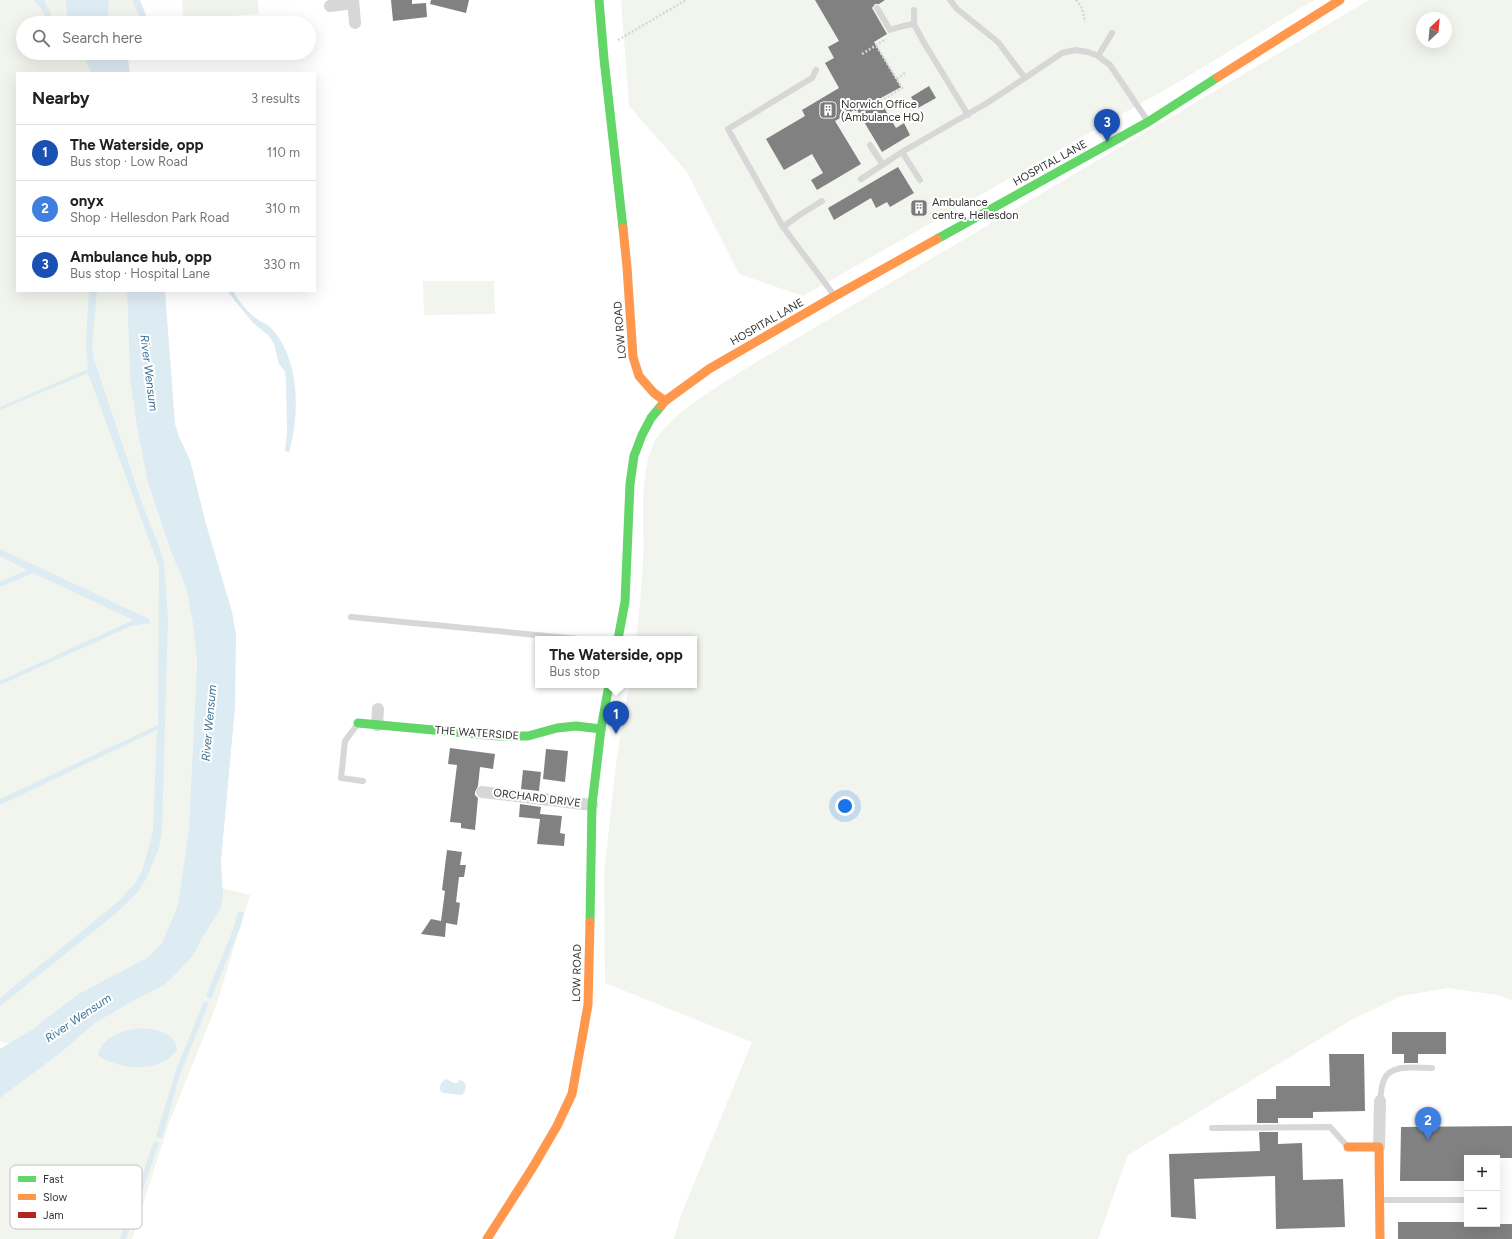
<!DOCTYPE html>
<html lang="en">
<head>
<meta charset="utf-8">
<style>
  :root { --surface:#fff; --page:#f6f6f6; --text:#202124; --muted:#757577; --line:#e0e0e0; --accent:#1a73e8 }
  body { margin:0; font-family:Figtree,sans-serif; background:var(--page); color:var(--text) }
  .controls { position:absolute; right:12px; bottom:12px; display:grid; overflow:hidden; border-radius:0px; box-shadow:0 4px 16px #0002 }
  .controls button { width:36px; height:36px; display:grid; place-items:center; padding:0; border:0; border-bottom:1px solid var(--line); background:var(--surface); color:var(--text); font:20px sans-serif }
  .compass { position:absolute; left:1416px; top:12px; width:36px; height:36px; border-radius:50%; background:var(--surface); box-shadow:0 4px 16px #0002; rotate:26deg }
  .you { position:absolute; left:845px; top:806px; width:14px; height:14px; margin:-10px; border:3px solid #fff; border-radius:50%; background:#1a73e8; box-shadow:0 0 0 6px #1a73e833 }
  .badge { display:grid; place-items:center; width:26px; height:26px; border-radius:50%; background:var(--accent); color:#fff; font-size:13px; font-weight:700 }
  .pin { position:absolute; translate:-50% -33px; filter:drop-shadow(0 1px 2px #0008) }
  .pin::after { content:''; position:absolute; top:21px; width:14px; height:12px; background:inherit; clip-path:polygon(0 0,100% 0,50% 100%) }
  .popup { position:absolute; left:535px; top:636px; width:162px; height:52px; box-sizing:border-box; display:grid; place-content:center; border-radius:0px; background:var(--surface); filter:drop-shadow(0 1px 3px #0005); font-size:13px; white-space:nowrap; color:var(--muted) }
  .popup b { font-size:15px; color:var(--text) }
  .popup::after { content:''; position:absolute; left:50%; top:100%; margin-left:-8px; border:8px solid transparent; border-top-color:var(--surface) }
  .list { margin:0; padding:0; list-style:none }
  h2 { display:flex; justify-content:space-between; align-items:center; height:52px; margin:0; padding:0 16px; font-size:17px }
  h2 small { font-size:13px; font-weight:400; color:var(--muted) }
  .list li { display:grid; grid-template-columns:26px 1fr auto; gap:12px; align-items:center; box-sizing:border-box; height:56px; padding:0 16px; border-top:1px solid var(--line) }
  .list b { display:block; font-size:15px; white-space:nowrap }
  .list p { margin:0; font-size:13px; white-space:nowrap; color:var(--muted) }
  .list em { font-size:13px; font-style:normal; color:var(--muted) }
  .icon { flex:none; width:22px; height:22px; fill:none; stroke:currentColor; stroke-width:2; stroke-linecap:round; stroke-linejoin:round }
  .map { position:relative; flex:none; width:1512px; height:1239px; overflow:hidden }
  .search { position:absolute; background:var(--surface); box-shadow:0 4px 16px #0002; left:16px; top:16px; width:300px; height:44px; display:flex; align-items:center; gap:10px; box-sizing:border-box; padding:0 14px; border-radius:22px; color:var(--muted); font-size:15px }
  .panel { position:absolute; background:var(--surface); box-shadow:0 4px 16px #0002; left:16px; top:72px; width:300px; height:220px; border-radius:0px }
  .map>svg:first-child { display:block }
  .green { fill:#f1f5ed; fill-rule:evenodd }
  .water { fill:#ddebf3 }
  .building { fill:#818181 }
  .lines { fill:none; stroke-linecap:round; stroke-linejoin:round }
  .path { stroke:#d6d6d6; stroke-width:2.5; stroke-dasharray:2 2; stroke-linecap:butt }
  .lane { stroke:#d7d7d7; stroke-width:6 }
  .street { stroke:#d7d7d7; stroke-width:12 }
  .fast { stroke:#63d668; stroke-width:9 }
  .slow { stroke:#ff974d; stroke-width:9 }
  .labels { text-anchor:middle; dominant-baseline:central; stroke-width:4; stroke-linejoin:round; paint-order:stroke }
  .poi-label { font-size:11px; fill:#333; stroke:#fff; text-anchor:start }
  .street-label { font-size:11px; fill:#333; stroke:#fff }
  .water-label { font-size:12px; font-style:italic; fill:#3f7597; stroke:#fff }
  .key { fill:#fff; stroke:#c2c2c2; stroke-width:1 }
  .key-label { font-size:11px; fill:#333 }
</style>
</head>
<body>
<div class="map">
<svg width="1512" height="1239" viewBox="0 0 1512 1239">
  <rect width="100%" height="100%" fill="#fff"/>
  <g class="green">
    <path d="M0,0H65L67,14L70,23H23V53H82L91,73H17V291H127L130,379L136,420L147,480L171,552L186,587L193,625L197,661L189,828L178,905L162,943L148,957L118,973L9,1044L0,1041Z"/>
    <path d="M109,0H132L142,23H110L108,20Z"/>
    <path d="M182,0H258L259,14L183,19Z"/>
    <path d="M621,0H1314L1175,84L803,296L739,274L687,172L629,106Z"/>
    <path d="M1369,0H1512V1000L1497,995L1448,988L1401,996L1351,1020L1128,1155L1098,1239H674L681,1215L752,1042L605,983L604,874L617,756L629,685H694V639H636C639,613 642,586 643,560C645,525 637,464 659,435C682,405 726,382 758,361ZM1422,18H1446V42H1422Z"/>
    <path d="M423,281H494L495,314L424,315Z"/>
    <path d="M222,888L250,895L216,1006L169,1123L132,1239H0V1098L59,1054L95,1023L133,1001L164,985L174,976L195,953L202,938L221,908Z"/>
  </g>
  <g class="water">
    <path d="M34,0H44L55,23H49L40,7Z"/>
    <path d="M65,0H109L108,20L110,23H70L67,14Z"/>
    <path d="M132,0H140L149,23H142Z"/>
    <path d="M82,53H127L130,73H91Z"/>
    <path d="M89,291H97L92,347L94,359L143,506L160,549L164,563L168,618L162,830L159,848L146,879L138,892L120,910L0,1006V998L119,901L136,882L142,871L153,832L157,730L0,805V799L158,725L159,567L88,373L0,410V407L88,369L86,342Z"/>
    <path d="M127,291H165L175,424L179,437L190,460L206,524L232,612L236,635L235,707L221,861L223,896L221,908L202,938L195,953L174,976L164,985L133,1001L95,1023L59,1054L0,1098V1049L34,1028L79,994L148,957L162,943L178,905L189,828L197,661L193,625L186,587L171,552L147,480L136,420L130,379Z"/>
    <path d="M227,291H233C240,303 248,313 260,321C264,323 269,325 272,329C300,360 300,414 289,452L285,451L287,433L286,380L285,371L279,364L274,344L268,335L253,323Z"/>
    <path d="M0,549L149,619L150,623L131,626L0,685V681L133,620L33,573L0,587V582L27,570L0,556Z"/>
    <path d="M238,912H244L241,925L211,999L206,996L233,930Z"/>
    <path d="M204,1001L209,1003L180,1074L162,1138L156,1137L176,1070Z"/>
    <path d="M143,1028C157,1030 175,1032 177,1050C163,1069 132,1071 111,1062C106,1060 101,1059 98,1054C104,1035 124,1030 143,1028Z"/>
    <path d="M446,1079L454,1083H457L459,1080L463,1081L466,1085L465,1091L462,1095L443,1093L440,1090C440,1084 441,1082 446,1079Z"/>
    <path d="M154,1141L159,1143L126,1239H120Z"/>
  </g>
  <g class="building">
    <path d="M391,0H412V4L426,3L427,17L393,21Z"/>
    <path d="M431,0H469L466,13L430,4Z"/>
    <path d="M815,0H885L879,4H875L872,8L887,34L874,42L901,87L879,99L896,128L904,123L910,135L882,152L857,110L855,111L854,110L835,121L861,164L817,190L811,180L823,173L812,154L784,170L766,139L805,116L802,110L839,88L825,63L834,58L828,47L839,41Z"/>
    <path d="M929,86L936,98L918,108L911,97Z"/>
    <path d="M898,167L914,193L890,207L887,202L876,208L871,198L834,220L828,208Z"/>
    <path d="M450,748L495,754L493,769L480,767L478,786L475,792V795L478,798L475,830L461,828V823L450,822L457,765L448,764Z"/>
    <path d="M546,749L568,751L565,782L543,779Z"/>
    <path d="M523,770L541,772L539,791L521,789Z"/>
    <path d="M520,804L541,807L540,814L562,816L560,833L565,834L564,846L537,844L540,819L519,817Z"/>
    <path d="M447,850L462,852L460,865H466L464,877H459L456,902L460,903L457,925L446,923L445,937L421,934L431,919L441,921L445,891L442,890Z"/>
    <path d="M1392,1032H1446V1054H1418V1063H1404V1054H1392Z"/>
    <path d="M1329,1054H1364L1365,1111L1313,1112V1118H1278V1123H1257V1099H1276V1086H1330Z"/>
    <path d="M1512,1126V1158H1467V1181H1400L1401,1127Z"/>
    <path d="M1259,1132H1278V1144L1302,1143L1303,1180L1343,1179L1345,1227L1276,1229L1275,1176L1194,1179L1196,1219L1171,1217L1169,1154L1260,1151Z"/>
    <path d="M1398,1222H1467V1224H1512V1239H1398Z"/>
  </g>
  <g class="lines">
    <g class="path">
      <path d="M1076,0L1082,8L1085,22"/>
      <path d="M618,40L686,0"/>
      <path d="M862,54L886,39"/>
      <path d="M897,79L905,73"/>
      <path d="M857,116L902,88L876,45"/>
    </g>
    <g class="lane">
      <path d="M950,0L957,9L998,42L1025,78L1062,53L1075,50L1088,52L1098,56L1110,65L1147,120"/>
      <path d="M877,8L890,30L903,26L914,24L923,41L968,115"/>
      <path d="M914,10V24"/>
      <path d="M1098,56L1112,33"/>
      <path d="M816,70L812,78L728,129L783,227L834,295"/>
      <path d="M870,145L883,165"/>
      <path d="M902,152L920,180"/>
      <path d="M861,179L902,152L987,103L1025,78"/>
      <path d="M783,227L798,216L822,201"/>
      <path d="M351,617L579,639"/>
      <path d="M357,725L345,741L341,778L363,781"/>
      <path d="M1380,1101C1381,1095 1381,1086 1384,1080C1390,1063 1418,1068 1432,1068"/>
      <path d="M1212,1128L1330,1127L1348,1147"/>
      <path d="M1382,1200H1467"/>
    </g>
    <g class="street">
      <path d="M353,0L355,23"/>
      <path d="M330,6L353,3"/>
      <path d="M377,725L378,709"/>
      <path d="M482,792L592,805"/>
      <path d="M1379,1147L1380,1101"/>
    </g>
    <g class="fast">
      <path d="M599,0L604,59L623,228"/>
      <path d="M937,239L1148,122L1218,77"/>
      <path d="M618,639L625,602L630,484L634,456L642,435L651,418L661,406"/>
      <path d="M358,723L498,736H528L557,728L576,726L601,729"/>
      <path d="M590,922L592,805L601,729L609,685"/>
    </g>
    <g class="slow">
      <path d="M1218,77L1340,0"/>
      <path d="M623,228L627,267L633,357L639,376L654,393L665,401"/>
      <path d="M661,406L665,401L709,369L835,296L937,239"/>
      <path d="M1348,1147H1379L1380,1239"/>
      <path d="M487,1239L533,1167L557,1126L572,1094L588,1005L590,922"/>
    </g>
  </g>
  <defs>
    <symbol id="building-square" viewBox="-11 -11 22 22"><rect x="-9" y="-9" width="18" height="18" rx="4" fill="#7a7a7a" stroke="#fff"/><path d="M-4-6H4V6H1V3H-1V6H-4ZM-2.5-4.3h1.7v1.8h-1.7ZM.8-4.3h1.7v1.8H.8ZM-2.5-1h1.7V.8h-1.7ZM.8-1h1.7V.8H.8Z" fill="#fff"/></symbol>
  </defs>
  <g fill-rule="evenodd">
    <use href="#building-square" x="818" y="100" width="20" height="20"/>
    <use href="#building-square" x="909" y="198" width="20" height="20"/>
  </g>
  <g class="labels">
    <g class="poi-label">
      <text x="841" y="104">Norwich Office<tspan x="841" dy="13">(Ambulance HQ)</tspan></text>
      <text x="932" y="202">Ambulance<tspan x="932" dy="13">centre, Hellesdon</tspan></text>
    </g>
    <g class="street-label">
      <text transform="translate(1050 163) rotate(-29)">HOSPITAL LANE</text>
      <text transform="translate(767 322) rotate(-30)">HOSPITAL LANE</text>
      <text transform="translate(620 330) rotate(-95)">LOW ROAD</text>
      <text transform="translate(477 733) rotate(4)">THE WATERSIDE</text>
      <text transform="translate(537 798) rotate(7)">ORCHARD DRIVE</text>
      <text transform="translate(577 973) rotate(-89)">LOW ROAD</text>
    </g>
    <g class="water-label">
      <text transform="translate(149 373) rotate(83)">River Wensum</text>
      <text transform="translate(209 723) rotate(-85)">River Wensum</text>
      <text transform="translate(78 1018) rotate(-34)">River Wensum</text>
    </g>
  </g>
  <rect x="10" y="1165" width="132" height="64" rx="6" class="key"/>
  <rect x="18" y="1176" width="18" height="6" fill="#63d668"/>
  <rect x="18" y="1194" width="18" height="6" fill="#ff974d"/>
  <rect x="18" y="1212" width="18" height="6" fill="#b3261e"/>
  <g class="key-label">
    <text x="43" y="1183">Fast</text>
    <text x="43" y="1201">Slow</text>
    <text x="43" y="1219">Jam</text>
  </g>
</svg>
<div class="controls">
<button>+</button>
<button>−</button>
</div>
<svg class="compass" viewBox="-18 -18 36 36"><path d="M0-13l5 13h-10z" fill="#e53935"/><path d="M0 13l5-13h-10z" fill="#757577"/></svg>
<div class="you"></div>
<div class="pin badge" style="left:616px;top:734px;background:#1a4fb4">1</div>
<div class="popup"><b>The Waterside, opp</b>Bus stop</div>
<div class="pin badge" style="left:1428px;top:1140px;background:#3f7fe0">2</div>
<div class="pin badge" style="left:1107px;top:142px;background:#1a4fb4">3</div>
<div class="search"><svg class="icon" aria-label="search" viewBox="0 0 24 24"><circle cx="10" cy="10" r="6"/><path d="M15 15l6 6"/></svg>Search here</div>
<section class="panel">
<h2>Nearby<small>3 results</small></h2>
<ul class="list">
<li><span class="badge" style="background:#1a4fb4">1</span><div><b>The Waterside, opp</b><p>Bus stop · Low Road</p></div><em>110 m</em></li>
<li><span class="badge" style="background:#3f7fe0">2</span><div><b>onyx</b><p>Shop · Hellesdon Park Road</p></div><em>310 m</em></li>
<li><span class="badge" style="background:#1a4fb4">3</span><div><b>Ambulance hub, opp</b><p>Bus stop · Hospital Lane</p></div><em>330 m</em></li>
</ul>
</section>
</div>
</body>
</html>
